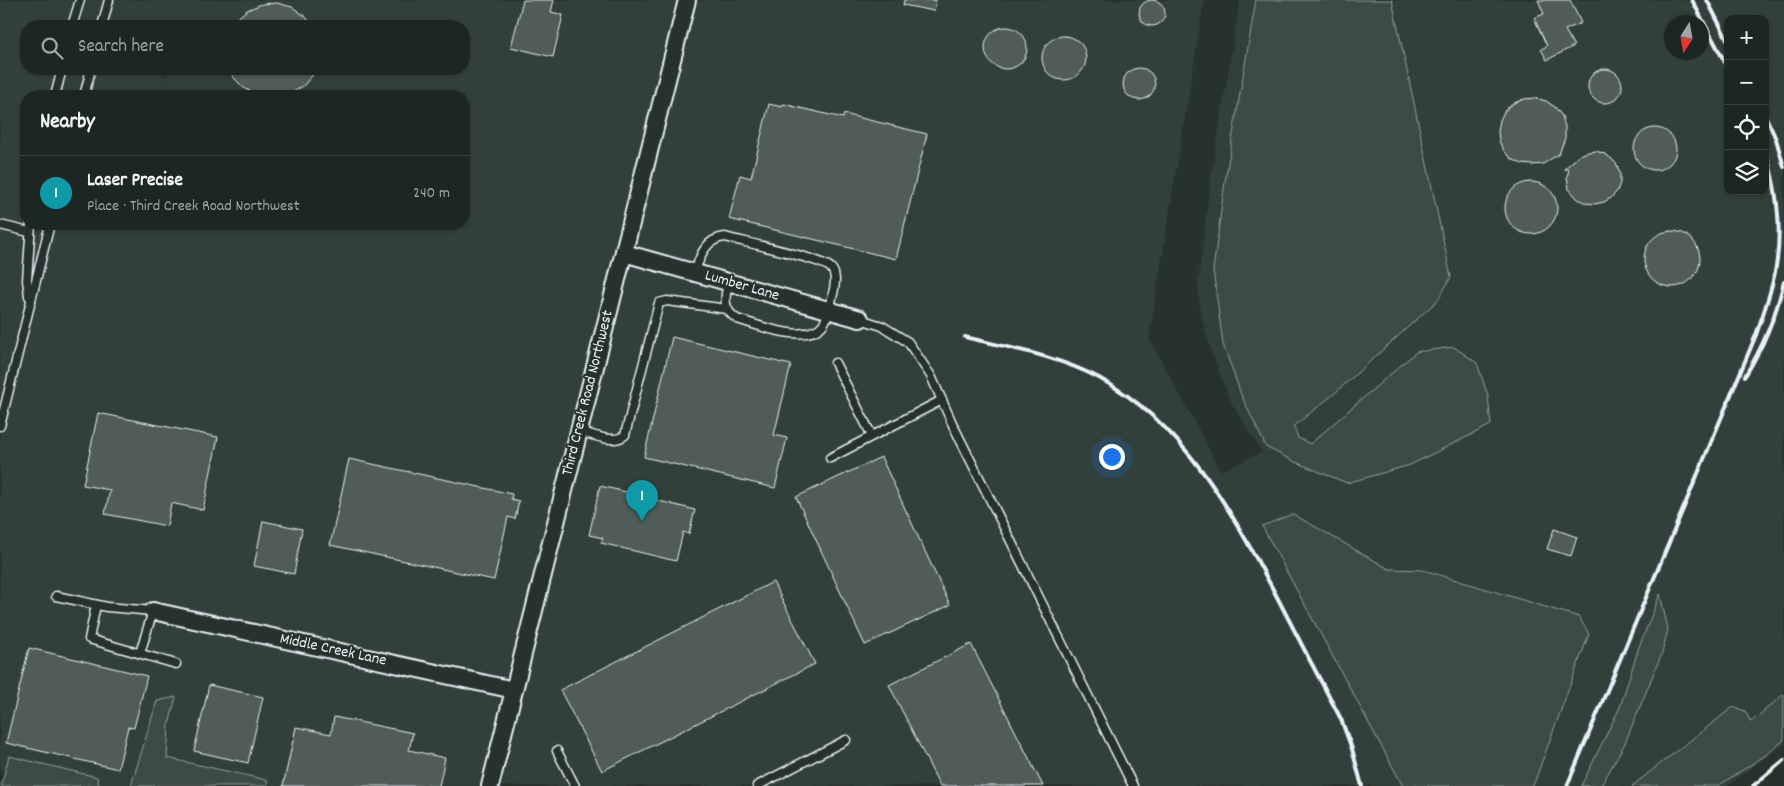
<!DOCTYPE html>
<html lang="en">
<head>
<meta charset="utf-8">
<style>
  :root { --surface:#1c2622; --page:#252e2a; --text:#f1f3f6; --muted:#a0a5a5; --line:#3a4340; --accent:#db2777 }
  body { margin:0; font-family:Dekko,sans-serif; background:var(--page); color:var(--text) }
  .controls { position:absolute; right:15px; top:15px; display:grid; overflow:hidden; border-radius:10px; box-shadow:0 1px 4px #0004 }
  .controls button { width:45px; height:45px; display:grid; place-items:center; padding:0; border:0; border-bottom:1px solid var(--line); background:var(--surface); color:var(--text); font:25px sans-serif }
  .compass { position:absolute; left:1664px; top:15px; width:45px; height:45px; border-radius:50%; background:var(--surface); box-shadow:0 1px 4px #0004; rotate:191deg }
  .you { position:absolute; left:1111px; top:456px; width:18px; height:18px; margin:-12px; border:4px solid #fff; border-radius:50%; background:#1a73e8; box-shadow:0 0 0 8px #1a73e833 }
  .badge { display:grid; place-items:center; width:32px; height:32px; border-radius:50%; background:var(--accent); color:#fff; font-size:16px; font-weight:700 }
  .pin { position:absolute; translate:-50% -41px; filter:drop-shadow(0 1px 2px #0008) }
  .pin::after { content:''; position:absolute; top:26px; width:18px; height:15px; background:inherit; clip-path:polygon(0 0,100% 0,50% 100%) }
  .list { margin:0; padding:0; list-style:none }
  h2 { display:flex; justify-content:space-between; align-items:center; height:65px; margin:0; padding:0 20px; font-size:21px }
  h2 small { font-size:16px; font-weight:400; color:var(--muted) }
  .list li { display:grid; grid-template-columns:32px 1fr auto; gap:15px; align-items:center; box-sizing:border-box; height:75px; padding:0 20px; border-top:1px solid var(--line) }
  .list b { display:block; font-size:19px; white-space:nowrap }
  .list p { margin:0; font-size:16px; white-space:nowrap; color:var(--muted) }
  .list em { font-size:16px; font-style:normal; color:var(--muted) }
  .icon { flex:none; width:28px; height:28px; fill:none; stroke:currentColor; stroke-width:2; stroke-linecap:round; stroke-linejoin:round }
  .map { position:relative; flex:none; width:1784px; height:786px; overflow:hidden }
  .search { position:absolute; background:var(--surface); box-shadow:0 1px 4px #0004; left:20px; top:20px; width:450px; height:55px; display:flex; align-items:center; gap:12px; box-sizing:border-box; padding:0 18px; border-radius:20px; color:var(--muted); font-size:19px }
  .panel { position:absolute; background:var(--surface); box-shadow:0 1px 4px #0004; left:20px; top:90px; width:450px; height:140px; border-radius:20px }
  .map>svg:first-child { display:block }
  .built { fill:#333f3a; fill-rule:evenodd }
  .green { fill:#3e4b47; stroke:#939ea0 }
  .building { fill:#505c59; stroke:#e8f1f8 }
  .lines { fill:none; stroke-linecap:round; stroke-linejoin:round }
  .lane-casing { stroke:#e8f1f8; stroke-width:11 }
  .street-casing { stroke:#e8f1f8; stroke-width:20 }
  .lane { stroke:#26332d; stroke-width:8 }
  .street { stroke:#26332d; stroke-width:16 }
  .rail { stroke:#e8f1f8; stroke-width:4 }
  .labels { text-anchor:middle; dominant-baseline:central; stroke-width:4; stroke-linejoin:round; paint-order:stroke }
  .street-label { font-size:16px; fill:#e8f1f8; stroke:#26332d }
</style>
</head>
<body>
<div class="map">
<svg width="1784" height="786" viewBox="0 0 1784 786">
  <rect width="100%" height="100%" fill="#26332d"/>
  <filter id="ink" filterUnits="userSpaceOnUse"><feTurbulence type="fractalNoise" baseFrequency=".02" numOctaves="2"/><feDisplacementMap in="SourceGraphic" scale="10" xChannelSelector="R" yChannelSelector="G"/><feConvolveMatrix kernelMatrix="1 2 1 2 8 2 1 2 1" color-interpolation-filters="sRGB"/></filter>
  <g filter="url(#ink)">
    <path class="built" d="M0,0H1204L1149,338L1221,471L1262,452L1230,401L1208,342L1200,310L1198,283L1210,184L1240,0H1784V744L1727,786H64L0,772ZM1728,19H1765V191H1728ZM1672,22H1702V52H1672ZM26,26H464V69H167L162,84L165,69H26ZM26,96H464V224H26Z"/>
    <g class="green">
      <path d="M1256,0H1392L1451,277L1438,300L1334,394L1294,426L1298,438L1310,444L1416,352L1454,347L1477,363L1488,396L1491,425L1410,465L1347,483L1295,462L1266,447L1242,397L1223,344L1213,270L1225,181Z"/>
      <path d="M1293,514L1389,569L1423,570L1579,617L1589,634L1533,786H1403L1262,526Z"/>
      <path d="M1660,594L1668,629L1662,653L1625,743L1601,786H1581L1620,707L1639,647Z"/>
      <path d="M1784,694V740L1766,755L1718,786H1632L1733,707L1745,711L1751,722Z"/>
      <path d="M176,697L169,725L167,758L267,780L268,786H131L157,701Z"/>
      <path d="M9,756L97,777L99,786H1Z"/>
    </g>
    <g class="building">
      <circle cx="1152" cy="13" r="13"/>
      <path d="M523,0H554L551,12L563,15L553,57L511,47Z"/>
      <path d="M904,0H936L934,11L903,5Z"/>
      <path d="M1538,0H1570L1581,23L1565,30L1574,46L1547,60L1541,49L1547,46L1534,18L1544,14Z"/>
      <path d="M277,3L292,7L305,16L313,26H228L247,10L262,4Z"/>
      <circle cx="1006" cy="48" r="21"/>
      <circle cx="1064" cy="58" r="22"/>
      <circle cx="1139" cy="84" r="16"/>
      <path d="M229,69H318L303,86L290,94L280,96L259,95L245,89L234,78Z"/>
      <circle cx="1605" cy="86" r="17"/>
      <path d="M1535,98L1546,101L1555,107L1562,116L1565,127V138L1559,154L1543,164L1533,165L1522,164L1512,159L1504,151L1499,141L1498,131L1500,120L1505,110L1514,103L1524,99Z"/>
      <path d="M769,104L782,107L783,104L843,118L844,114L927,134L896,259L729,219L740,175L751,178Z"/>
      <circle cx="1655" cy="149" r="21"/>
      <path d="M1596,151L1605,154L1612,159L1617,165L1620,174V183L1617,191L1611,198L1604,202L1595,204L1586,203L1578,199L1569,189L1567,177L1569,169H1564L1580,155L1588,152Z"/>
      <circle cx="1531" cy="208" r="26"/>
      <circle cx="1672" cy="259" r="28"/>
      <path d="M672,337L791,365L774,435L787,438L775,488L644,457Z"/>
      <path d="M98,413L218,437L203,510L171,503L167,526L105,514L110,490L83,485Z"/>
      <path d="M881,457L950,605L865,645L796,497Z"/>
      <path d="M349,459L512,494L511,499L519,501L515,519L508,517L494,580L330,545Z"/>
      <path d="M600,486L631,493L632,488L656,494L655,500L695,510L689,534L683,532L676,561L601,543L603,538L589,535Z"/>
      <path d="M263,521L302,529L294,574L254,566Z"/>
      <path d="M1554,529L1577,537L1571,556L1547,549Z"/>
      <path d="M773,582L815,664L602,771L560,690Z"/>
      <path d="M971,644L1043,786H940L889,685Z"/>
      <path d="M29,648L147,676L134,728L128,727L118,769L6,743Z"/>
      <path d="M209,685L263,697L248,763L194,751Z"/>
      <path d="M334,717L413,733L409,750L445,758L439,786H283L296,727L331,734Z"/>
    </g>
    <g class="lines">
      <defs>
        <g id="lane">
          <path d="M72,26L80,0"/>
          <path d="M102,26L109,0"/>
          <path d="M55,96L62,69"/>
          <path d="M84,96L91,69"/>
          <path d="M0,225L29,232"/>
          <path d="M695,272C700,256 705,239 725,237C743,242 821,258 831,268C838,276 834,289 832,298C830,306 828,316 824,323C809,346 757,325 737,319C722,309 725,297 728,282"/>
          <path d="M29,296L27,280L31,224"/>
          <path d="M860,319L882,326L908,342L931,376L952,423L1133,786"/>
          <path d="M835,363L872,436"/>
          <path d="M0,426L50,224"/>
          <path d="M579,431C591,434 614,445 625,435L659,303L667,301L727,309"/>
          <path d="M830,458L942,400"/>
          <path d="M56,596L107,607L153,611L140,653"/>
          <path d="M96,605L89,639L176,664"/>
          <path d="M557,751L575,786"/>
          <path d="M757,786L846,740"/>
        </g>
        <g id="street">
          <path d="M624,253L860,319"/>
          <path d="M153,611L514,690"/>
          <path d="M490,786L687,0"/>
        </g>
      </defs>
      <use href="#lane" class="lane-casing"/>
      <use href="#street" class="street-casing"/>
      <use href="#lane" class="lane"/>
      <use href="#street" class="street"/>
      <g class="rail">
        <path d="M1692,0L1728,68"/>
        <path d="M1707,0L1728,41"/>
        <path d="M1765,115L1776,139L1784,167"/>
        <path d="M965,337C1010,348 1058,356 1099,378C1186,425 1231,511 1276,595C1297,636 1319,678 1341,719L1352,749L1362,786"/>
        <path d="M1745,376C1763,347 1776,315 1784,282"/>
        <path d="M1567,786L1756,335C1763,314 1771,293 1775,272C1783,231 1777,188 1765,149"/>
        <path d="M1753,786L1784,760"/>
      </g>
    </g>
  </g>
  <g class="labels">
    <g class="street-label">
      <text transform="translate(742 286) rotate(16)">Lumber Lane</text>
      <text transform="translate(588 393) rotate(-76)">Third Creek Road Northwest</text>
      <text transform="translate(333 650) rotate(12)">Middle Creek Lane</text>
    </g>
  </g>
</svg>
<div class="controls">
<button>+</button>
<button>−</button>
<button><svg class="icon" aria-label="locate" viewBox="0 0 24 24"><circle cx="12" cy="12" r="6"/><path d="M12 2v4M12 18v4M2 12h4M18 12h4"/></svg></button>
<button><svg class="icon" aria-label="layers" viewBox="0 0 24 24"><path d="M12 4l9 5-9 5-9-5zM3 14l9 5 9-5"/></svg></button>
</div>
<svg class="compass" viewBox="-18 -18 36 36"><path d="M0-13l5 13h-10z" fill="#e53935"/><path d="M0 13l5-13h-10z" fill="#a0a5a5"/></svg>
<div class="you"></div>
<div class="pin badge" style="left:642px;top:521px;background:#0f9aa8">1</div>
<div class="search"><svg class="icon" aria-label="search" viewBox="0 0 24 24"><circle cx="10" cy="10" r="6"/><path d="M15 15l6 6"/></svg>Search here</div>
<section class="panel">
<h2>Nearby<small></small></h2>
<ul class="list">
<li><span class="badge" style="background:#0f9aa8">1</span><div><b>Laser Precise</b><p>Place · Third Creek Road Northwest</p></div><em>240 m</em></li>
</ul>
</section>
</div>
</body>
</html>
